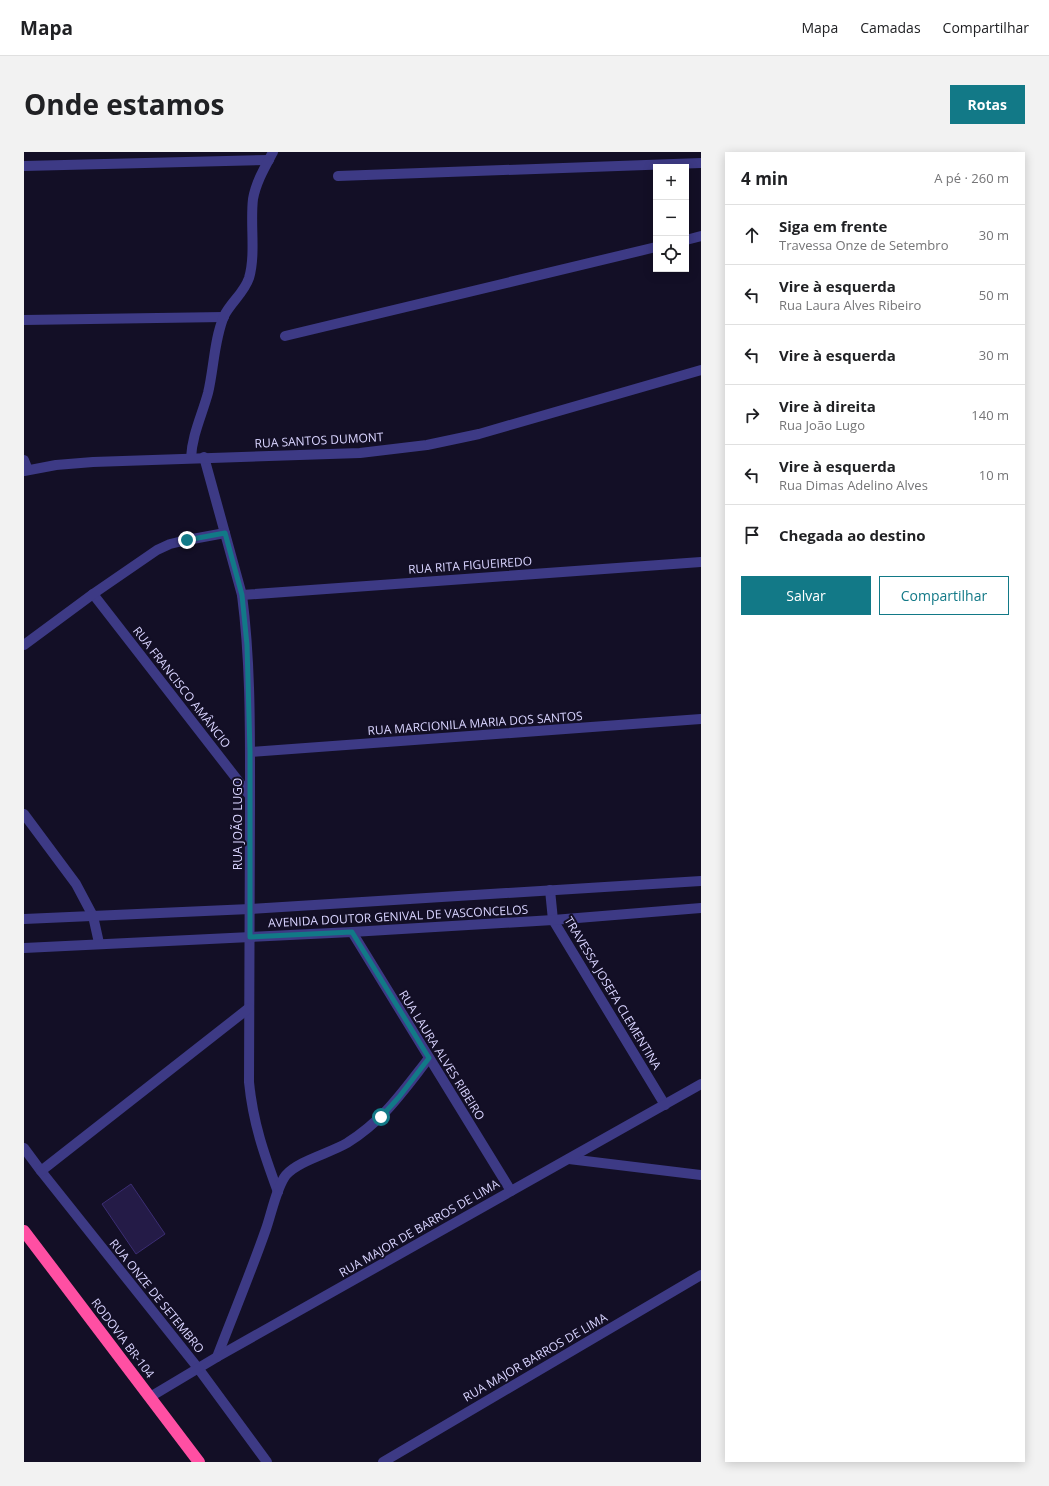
<!DOCTYPE html>
<html lang="pt">
<head>
<meta charset="utf-8">
<style>
  :root { --surface:#fff; --page:#f2f2f2; --text:#202124; --muted:#757577; --line:#e0e0e0; --accent:#127987 }
  body { margin:0; font-family:"Open Sans",sans-serif; background:var(--page); color:var(--text) }
  .controls { position:absolute; right:12px; top:12px; display:grid; overflow:hidden; border-radius:0px; box-shadow:0 2px 10px #0003 }
  .controls button { width:36px; height:36px; display:grid; place-items:center; padding:0; border:0; border-bottom:1px solid var(--line); background:var(--surface); color:var(--text); font:20px sans-serif }
  .stop { position:absolute; width:12px; height:12px; margin:-9px; border:3px solid #127987; border-radius:50%; background:#fff }
  .stop.end { background:#127987; border-color:#fff; box-shadow:0 1px 4px #0008 }
  .list { margin:0; padding:0; list-style:none }
  h2 { display:flex; justify-content:space-between; align-items:center; height:52px; margin:0; padding:0 16px; font-size:17px }
  h2 small { font-size:13px; font-weight:400; color:var(--muted) }
  .list li { display:grid; grid-template-columns:26px 1fr auto; gap:12px; align-items:center; box-sizing:border-box; height:60px; padding:0 16px; border-top:1px solid var(--line) }
  .list b { display:block; font-size:15px; white-space:nowrap }
  .list p { margin:0; font-size:13px; white-space:nowrap; color:var(--muted) }
  .list em { font-size:13px; font-style:normal; color:var(--muted) }
  .actions { display:flex; gap:8px; padding:12px 16px }
  .actions a { flex:1; padding:9px 0; border:1px solid var(--accent); border-radius:0px; text-align:center; font-size:14px; color:var(--accent) }
  .actions .main { background:var(--accent); color:#fff }
  .icon { flex:none; width:22px; height:22px; fill:none; stroke:currentColor; stroke-width:2; stroke-linecap:round; stroke-linejoin:round }
  .map { position:relative; flex:none; width:677px; height:1310px; overflow:hidden; border-radius:0px }
  header { display:flex; align-items:center; gap:24px; box-sizing:border-box; height:56px; padding:0 20px; background:var(--surface); border-bottom:1px solid var(--line) }
  header strong { font-size:19px }
  nav { display:flex; gap:22px; margin-inline-start:auto; font-size:14px }
  .intro { display:flex; align-items:center; justify-content:space-between; box-sizing:border-box; height:96px; padding:0 24px }
  h1 { margin:0; font-size:28px }
  .button { padding:10px 18px; border-radius:0px; background:var(--accent); color:#fff; font-size:14px; font-weight:700 }
  main { display:flex; gap:24px; padding:0 24px }
  aside { flex:1; background:var(--surface); border-radius:0px; box-shadow:0 2px 10px #0003 }
  .map>svg:first-child { display:block }
  .building { fill:#241b47; stroke:#3b2d73 }
  .lines { fill:none; stroke-linecap:round; stroke-linejoin:round }
  .minor { stroke:#3d3a85; stroke-width:10 }
  .highway { stroke:#ff4fa3; stroke-width:12 }
  .route { stroke:#127987; stroke-width:5 }
  .labels { text-anchor:middle; dominant-baseline:central; stroke-width:4; stroke-linejoin:round; paint-order:stroke }
  .street-label { font-size:12px; fill:#d9d4ff; stroke:#130f26 }
</style>
</head>
<body>
<header>
<strong>Mapa</strong>
<nav><a>Mapa</a><a>Camadas</a><a>Compartilhar</a></nav>
</header>
<div class="intro"><h1>Onde estamos</h1><a class="button">Rotas</a></div>
<main>
<div class="map">
<svg width="677" height="1310" viewBox="0 0 677 1310">
  <rect width="100%" height="100%" fill="#130f26"/>
  <path class="building" d="M107,1032L141,1082L112,1102L78,1052Z"/>
  <g class="lines">
    <g class="minor">
      <path d="M0,14L245,8"/>
      <path d="M314,24L677,11"/>
      <path d="M662,88L677,84"/>
      <path d="M0,168L200,165"/>
      <path d="M261,184L632,95"/>
      <path d="M180,305L218,443C227,512 226,584 226,654C226,746 225,838 225,930C229,971 240,1002 254,1040"/>
      <path d="M167,306C168,283 178,263 184,241C190,216 190,188 200,164C207,150 220,141 225,126C232,102 226,72 229,47C232,30 241,15 249,0"/>
      <path d="M0,308L4,318"/>
      <path d="M0,319L32,313L69,310L336,301L403,293L455,282L677,218"/>
      <path d="M69,442L226,644"/>
      <path d="M218,443L677,410"/>
      <path d="M0,493L69,442L133,398L146,392L163,388L201,381"/>
      <path d="M226,600L677,567"/>
      <path d="M0,662L52,732L69,764L75,791"/>
      <path d="M526,738L529,768L641,953"/>
      <path d="M0,767L226,757L677,729"/>
      <path d="M328,780L487,1039"/>
      <path d="M0,796L328,780L529,768L677,756"/>
      <path d="M0,996L17,1019L174,1216L243,1310"/>
      <path d="M545,1007L677,1023"/>
      <path d="M17,1019L225,856"/>
      <path d="M193,1205C209,1163 227,1120 242,1077C247,1063 253,1034 262,1023C274,1009 306,1001 323,991C360,968 379,939 405,906"/>
      <path d="M126,1245L193,1205L677,932"/>
      <path d="M359,1310L677,1123"/>
    </g>
    <path class="highway" d="M0,1079L175,1310"/>
  </g>
  <g class="lines">
    <path class="route" d="M163,388L201,381L218,443L223,493L226,600V785L328,780L405,906L375,945L357,965"/>
  </g>
  <g class="labels">
    <g class="street-label">
      <text transform="translate(295 288) rotate(-3)">RUA SANTOS DUMONT</text>
      <text transform="translate(446 413) rotate(-4)">RUA RITA FIGUEIREDO</text>
      <text transform="translate(158 535) rotate(52)">RUA FRANCISCO AMÂNCIO</text>
      <text transform="translate(451 571) rotate(-4)">RUA MARCIONILA MARIA DOS SANTOS</text>
      <text transform="translate(213 672) rotate(-90)">RUA JOÃO LUGO</text>
      <text transform="translate(374 764) rotate(-3)">AVENIDA DOUTOR GENIVAL DE VASCONCELOS</text>
      <text transform="translate(589 841) rotate(59)">TRAVESSA JOSEFA CLEMENTINA</text>
      <text transform="translate(418 903) rotate(58)">RUA LAURA ALVES RIBEIRO</text>
      <text transform="translate(395 1076) rotate(-30)">RUA MAJOR DE BARROS DE LIMA</text>
      <text transform="translate(133 1144) rotate(51)">RUA ONZE DE SETEMBRO</text>
      <text transform="translate(99 1186) rotate(53)">RODOVIA BR-104</text>
      <text transform="translate(511 1205) rotate(-30)">RUA MAJOR BARROS DE LIMA</text>
    </g>
  </g>
</svg>
<div class="controls">
<button>+</button>
<button>−</button>
<button><svg class="icon" aria-label="locate" viewBox="0 0 24 24"><circle cx="12" cy="12" r="6"/><path d="M12 2v4M12 18v4M2 12h4M18 12h4"/></svg></button>
</div>
<div class="stop" style="left:357px;top:965px"></div>
<div class="stop end" style="left:163px;top:388px"></div>
</div>
<aside>
<h2>4 min<small>A pé · 260 m</small></h2>
<ul class="list">
<li><svg class="icon" aria-label="ahead" viewBox="0 0 24 24"><path d="M12 20V5M6 11l6-6 6 6"/></svg><div><b>Siga em frente</b><p>Travessa Onze de Setembro</p></div><em>30 m</em></li>
<li><svg class="icon" aria-label="left" viewBox="0 0 24 24"><path d="M17 20v-9H6M10 6l-5 5 5 5"/></svg><div><b>Vire à esquerda</b><p>Rua Laura Alves Ribeiro</p></div><em>50 m</em></li>
<li><svg class="icon" aria-label="left" viewBox="0 0 24 24"><path d="M17 20v-9H6M10 6l-5 5 5 5"/></svg><div><b>Vire à esquerda</b></div><em>30 m</em></li>
<li><svg class="icon" aria-label="right" viewBox="0 0 24 24"><path d="M7 20v-9h11M14 6l5 5-5 5"/></svg><div><b>Vire à direita</b><p>Rua João Lugo</p></div><em>140 m</em></li>
<li><svg class="icon" aria-label="left" viewBox="0 0 24 24"><path d="M17 20v-9H6M10 6l-5 5 5 5"/></svg><div><b>Vire à esquerda</b><p>Rua Dimas Adelino Alves</p></div><em>10 m</em></li>
<li><svg class="icon" aria-label="arrive" viewBox="0 0 24 24"><path d="M6 21V4h12l-3 4 3 4H6"/></svg><div><b>Chegada ao destino</b></div></li>
</ul>
<div class="actions"><a class="main">Salvar</a><a>Compartilhar</a></div>
</aside>
</main>
</body>
</html>
